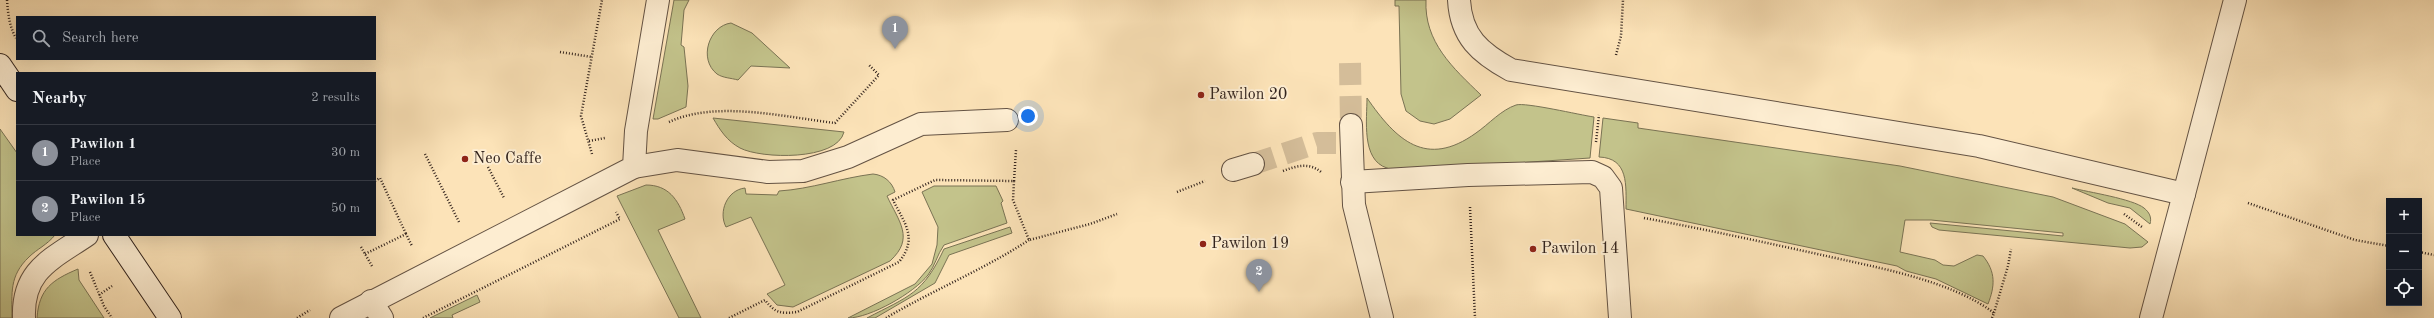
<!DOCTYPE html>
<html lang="en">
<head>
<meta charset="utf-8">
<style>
  :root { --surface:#171b24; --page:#20242c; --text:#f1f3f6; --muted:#9ea1a6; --line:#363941; --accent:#8c9099 }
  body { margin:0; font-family:"Old Standard TT",serif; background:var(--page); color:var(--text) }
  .controls { position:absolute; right:12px; bottom:12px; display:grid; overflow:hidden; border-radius:0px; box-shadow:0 4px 16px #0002 }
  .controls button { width:36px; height:36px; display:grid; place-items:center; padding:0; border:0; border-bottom:1px solid var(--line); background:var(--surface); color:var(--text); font:20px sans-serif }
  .you { position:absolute; left:1028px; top:116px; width:14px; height:14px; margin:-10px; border:3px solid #fff; border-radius:50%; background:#1a73e8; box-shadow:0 0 0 6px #1a73e833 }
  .badge { display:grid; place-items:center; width:26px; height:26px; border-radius:50%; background:var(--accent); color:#fff; font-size:13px; font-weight:700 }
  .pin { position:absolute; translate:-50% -33px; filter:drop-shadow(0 1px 2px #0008) }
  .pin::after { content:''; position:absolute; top:21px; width:14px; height:12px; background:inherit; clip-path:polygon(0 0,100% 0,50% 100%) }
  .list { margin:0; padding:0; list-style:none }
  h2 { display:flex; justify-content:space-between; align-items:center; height:52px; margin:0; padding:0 16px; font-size:17px }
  h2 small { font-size:13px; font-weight:400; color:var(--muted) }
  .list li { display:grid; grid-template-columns:26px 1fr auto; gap:12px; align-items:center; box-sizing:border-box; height:56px; padding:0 16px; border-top:1px solid var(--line) }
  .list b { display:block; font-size:15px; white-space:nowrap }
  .list p { margin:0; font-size:13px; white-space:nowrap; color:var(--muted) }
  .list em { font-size:13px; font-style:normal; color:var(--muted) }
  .icon { flex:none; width:22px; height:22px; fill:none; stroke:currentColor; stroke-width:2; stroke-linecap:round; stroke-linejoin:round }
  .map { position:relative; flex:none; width:2434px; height:318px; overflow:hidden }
  .search { position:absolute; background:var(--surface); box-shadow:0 4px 16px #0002; left:16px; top:16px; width:360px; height:44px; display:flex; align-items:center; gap:10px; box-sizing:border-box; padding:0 14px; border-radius:0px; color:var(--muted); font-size:15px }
  .panel { position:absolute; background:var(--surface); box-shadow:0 4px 16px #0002; left:16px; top:72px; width:360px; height:164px; border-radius:0px }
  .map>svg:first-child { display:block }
  .green { fill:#c3c38b; stroke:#7a7354 }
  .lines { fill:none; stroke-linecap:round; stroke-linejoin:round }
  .street-tunnel { stroke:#d4bd99; stroke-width:22; stroke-dasharray:22 11; stroke-linecap:butt }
  .street-casing { stroke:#645344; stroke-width:24 }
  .secondary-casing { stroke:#32231d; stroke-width:24 }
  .path { stroke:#32231d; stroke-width:2.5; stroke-dasharray:1 2; stroke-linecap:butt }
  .street { stroke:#fdedd1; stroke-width:22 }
  .secondary { stroke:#fdedd1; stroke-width:22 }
  .poi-dot { fill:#8f2418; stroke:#fdedd1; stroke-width:1.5 }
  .labels { text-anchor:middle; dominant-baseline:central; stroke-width:4; stroke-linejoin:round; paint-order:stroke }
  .poi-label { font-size:16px; fill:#32231d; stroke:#fdedd1; text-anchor:start }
</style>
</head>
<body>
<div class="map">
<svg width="2434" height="318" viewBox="0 0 2434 318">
  <rect width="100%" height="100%" fill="#fce3b8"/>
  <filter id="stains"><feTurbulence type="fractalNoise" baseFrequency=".005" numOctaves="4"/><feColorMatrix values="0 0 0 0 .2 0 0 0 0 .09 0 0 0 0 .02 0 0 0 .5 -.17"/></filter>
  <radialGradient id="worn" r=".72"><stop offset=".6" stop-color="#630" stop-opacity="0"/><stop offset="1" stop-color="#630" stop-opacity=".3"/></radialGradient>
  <g class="green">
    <path d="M674,0H689L684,10L681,45L684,47L688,86L686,107L658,119H653Z"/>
    <path d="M1395,0H1426C1424,42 1453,68 1481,95L1450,119L1434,124L1420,121L1406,111L1401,94L1399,6H1395Z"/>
    <path d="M731,23L752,33L790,68L751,66L738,80C731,78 723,78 717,74C698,59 709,26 731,23Z"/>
    <path d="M1367,98C1396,140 1426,169 1476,133C1489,124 1501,110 1516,105C1525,102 1580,115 1594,117L1590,158L1411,170C1404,170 1394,171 1387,168C1361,160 1367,119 1367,98Z"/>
    <path d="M713,118L844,132C837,161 761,159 740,148C727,141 720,130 713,118Z"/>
    <path d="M1603,118L1638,123V128L1900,166L2053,197L2125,224L2148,242L2142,247L2130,248L1939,230L1932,227L1930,223L2063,236V233L1931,220H1905L1900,252L1935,260L1943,265L1954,266L1977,255L1983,256C1996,272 1995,286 1988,304L1936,279L1906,271L1897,266L1626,209C1626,186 1629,158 1599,157Z"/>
    <path d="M0,129L17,153V235H55C47,245 37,249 29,257C9,276 12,293 12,318H0Z"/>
    <path d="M873,174C884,175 892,182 895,192L887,196C899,222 915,238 890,261L793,307L777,305L767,294L785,285L751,217L726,227C718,212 727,190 745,188L746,194L777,195L779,191C811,189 841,178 873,174Z"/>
    <path d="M646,185C668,185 678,199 685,219L658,230L701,318H679L617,196Z"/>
    <path d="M934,186H996L1003,201L1001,203L1007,223L944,245C937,255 935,266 928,275C914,293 870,318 848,318L915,284L932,264L937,245L938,227L922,192Z"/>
    <path d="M2072,188C2088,192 2133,199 2144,208C2149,212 2152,217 2150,224L2130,208L2108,203Z"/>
    <path d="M1010,227L1012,233L949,255L935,283L875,318H867C909,296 923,294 944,249Z"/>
    <path d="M78,269L79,280L104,318H37C39,289 52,280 78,269Z"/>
    <path d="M477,295L480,302L452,315L453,318H430Z"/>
  </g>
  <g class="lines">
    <g class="street-tunnel">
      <path d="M1350,63L1351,125"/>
      <path d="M1253,164L1317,143H1336"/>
    </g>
    <defs>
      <g id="street">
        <path d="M1459,0C1461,37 1480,53 1511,70L1979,146L2184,194L2151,318"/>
        <path d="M1351,125L1354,205L1382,318"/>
        <path d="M634,167L677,160L768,172L803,171L848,157L921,124L1007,120"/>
        <path d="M1233,170L1253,164"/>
        <path d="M1352,182L1468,175L1592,172L1603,177L1611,188L1620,318"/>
        <path d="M2184,194L2235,0"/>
        <path d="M371,301L382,318"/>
        <path d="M24,318C22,270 52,259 87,235"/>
        <path d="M341,318L634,167L636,131L658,0"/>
      </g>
      <g id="secondary">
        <path d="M0,65L17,90"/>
        <path d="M114,235L170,318"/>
      </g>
    </defs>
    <use href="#street" class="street-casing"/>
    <use href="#secondary" class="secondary-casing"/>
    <g class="path">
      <path d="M7,0C8,13 9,26 16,38"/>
      <path d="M560,52L592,57"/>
      <path d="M1616,55L1621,36L1623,0"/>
      <path d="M669,122C716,100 784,117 835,123L879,75L868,64"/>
      <path d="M589,141L605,138"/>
      <path d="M1596,142L1599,115"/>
      <path d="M425,154L459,222"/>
      <path d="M592,154L581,116L602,0"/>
      <path d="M488,167L504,198"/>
      <path d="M1283,171C1296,166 1309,162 1321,172"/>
      <path d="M375,181L380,178L406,234"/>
      <path d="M1014,181L1016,150"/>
      <path d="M1177,192L1205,181"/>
      <path d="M2248,203L2355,240L2389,246"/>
      <path d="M1470,207L1475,318"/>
      <path d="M2124,214L2142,227"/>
      <path d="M1644,218C1704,229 1763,242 1822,255C1874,267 1951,280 1994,313L1992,318"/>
      <path d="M361,247L372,266"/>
      <path d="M2419,252L2434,255"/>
      <path d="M365,254L406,234L412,246"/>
      <path d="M90,272L104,306L112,318"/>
      <path d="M99,295L112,286"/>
      <path d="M1994,313L2008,266L2011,249"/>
      <path d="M297,318L310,310"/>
      <path d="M423,318L620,219L616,212"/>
      <path d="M729,318L765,300C775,313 781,314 797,312L899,262C918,238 905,224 893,200L935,180L1014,181L1013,200L1029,240L1090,224L1117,214"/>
      <path d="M886,318C933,290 983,270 1029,240"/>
    </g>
    <use href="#street" class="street"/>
    <use href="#secondary" class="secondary"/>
  </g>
  <g class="poi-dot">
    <circle cx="1201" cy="95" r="4"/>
    <circle cx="465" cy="159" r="4"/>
    <circle cx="1203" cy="244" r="4"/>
    <circle cx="1533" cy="249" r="4"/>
  </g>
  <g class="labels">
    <g class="poi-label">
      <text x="1209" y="95">Pawilon 20</text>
      <text x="473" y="159">Neo Caffe</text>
      <text x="1211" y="244">Pawilon 19</text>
      <text x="1541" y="249">Pawilon 14</text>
    </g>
  </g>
  <rect width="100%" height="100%" filter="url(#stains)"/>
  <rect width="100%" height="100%" fill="url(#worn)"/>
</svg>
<div class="controls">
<button>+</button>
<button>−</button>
<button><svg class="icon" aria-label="locate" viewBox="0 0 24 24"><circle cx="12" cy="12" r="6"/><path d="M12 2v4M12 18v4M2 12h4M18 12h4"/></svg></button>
</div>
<div class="you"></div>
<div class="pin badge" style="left:895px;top:49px">1</div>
<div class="pin badge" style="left:1259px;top:292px">2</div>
<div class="search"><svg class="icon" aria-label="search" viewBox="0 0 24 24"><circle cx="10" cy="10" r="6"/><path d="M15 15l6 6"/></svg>Search here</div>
<section class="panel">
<h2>Nearby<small>2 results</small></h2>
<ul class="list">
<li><span class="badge">1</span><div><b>Pawilon 1</b><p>Place</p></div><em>30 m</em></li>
<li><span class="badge">2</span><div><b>Pawilon 15</b><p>Place</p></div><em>50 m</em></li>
</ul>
</section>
</div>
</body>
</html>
